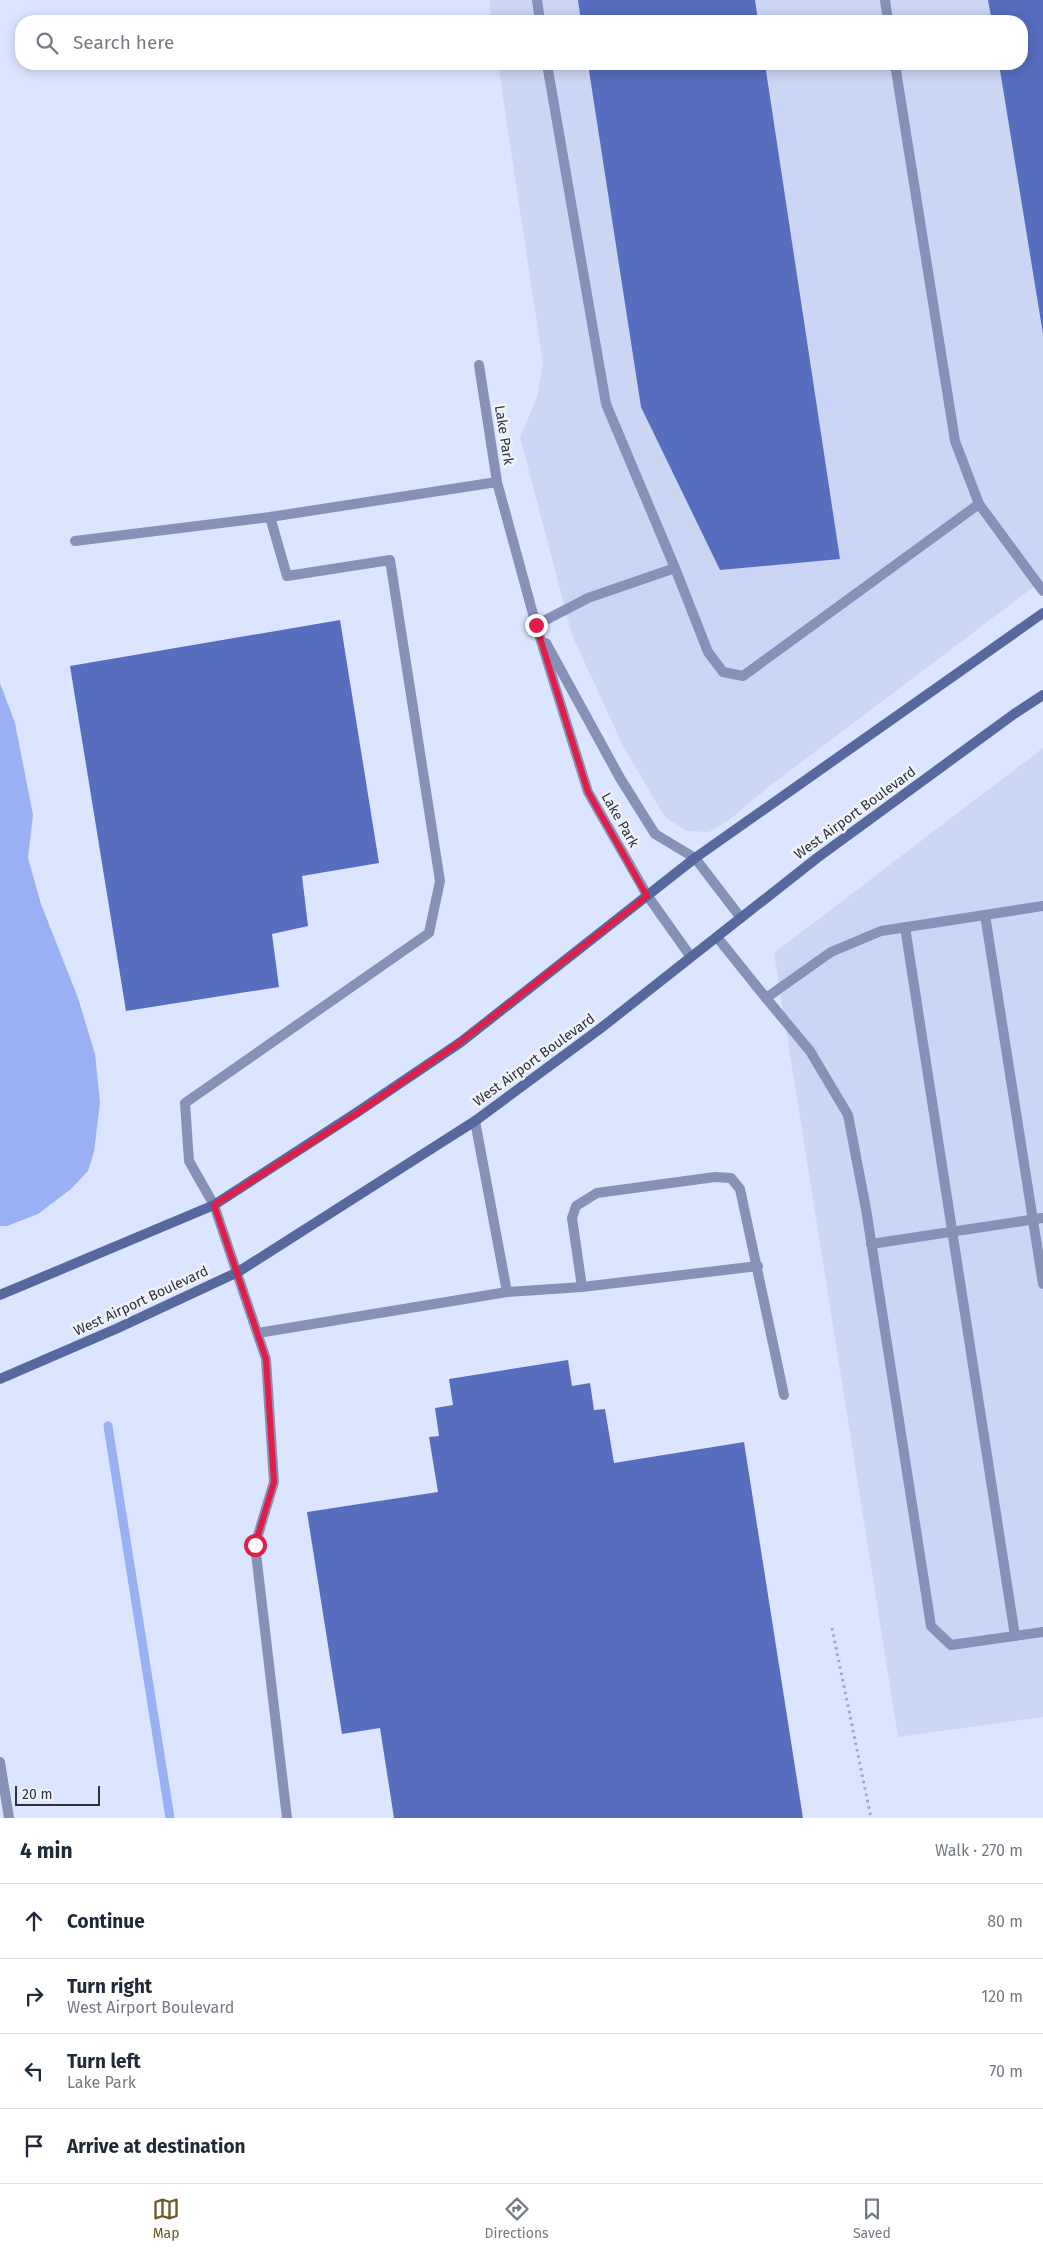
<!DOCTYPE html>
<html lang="en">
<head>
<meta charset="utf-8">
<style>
  :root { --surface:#fff; --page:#f6f6f7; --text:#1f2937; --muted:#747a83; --line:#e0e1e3; --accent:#6a5926 }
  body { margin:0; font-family:"Fira Sans",sans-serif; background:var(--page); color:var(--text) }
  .scale { position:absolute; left:15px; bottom:12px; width:85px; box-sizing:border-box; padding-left:5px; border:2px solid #2e323e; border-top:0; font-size:14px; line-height:18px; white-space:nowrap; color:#2e323e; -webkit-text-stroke:4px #f0f3f9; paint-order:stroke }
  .stop { position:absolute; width:15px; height:15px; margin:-11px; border:4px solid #e11d48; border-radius:50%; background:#fff }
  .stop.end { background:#e11d48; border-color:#fff; box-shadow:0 1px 5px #0008 }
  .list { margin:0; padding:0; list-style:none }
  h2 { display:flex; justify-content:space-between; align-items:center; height:65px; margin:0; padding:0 20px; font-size:21px }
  h2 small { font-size:16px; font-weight:400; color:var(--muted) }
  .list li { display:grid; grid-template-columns:32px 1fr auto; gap:15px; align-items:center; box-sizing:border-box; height:75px; padding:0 20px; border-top:1px solid var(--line) }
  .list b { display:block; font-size:19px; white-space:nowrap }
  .list p { margin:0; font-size:16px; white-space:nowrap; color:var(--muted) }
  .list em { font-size:16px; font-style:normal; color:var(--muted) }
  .icon { flex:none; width:28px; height:28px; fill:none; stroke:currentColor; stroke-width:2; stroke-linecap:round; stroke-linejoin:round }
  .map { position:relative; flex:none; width:1043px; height:1818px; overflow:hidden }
  .search { position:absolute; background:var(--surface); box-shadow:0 2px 12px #0003; left:15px; right:15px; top:15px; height:55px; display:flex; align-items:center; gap:12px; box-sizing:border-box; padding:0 18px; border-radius:20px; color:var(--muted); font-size:19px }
  .sheet { height:365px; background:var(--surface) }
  nav { display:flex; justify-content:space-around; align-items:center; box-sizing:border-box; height:70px; border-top:1px solid var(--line); background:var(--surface); font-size:14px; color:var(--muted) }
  nav a { display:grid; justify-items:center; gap:2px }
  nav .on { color:var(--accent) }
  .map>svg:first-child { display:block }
  .built { fill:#cbd6f4 }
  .water { fill:#9ab0f5 }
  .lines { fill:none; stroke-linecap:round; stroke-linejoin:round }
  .stream { stroke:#9ab0f5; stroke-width:9 }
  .building { fill:#576dbe }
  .path { stroke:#a0a8bd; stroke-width:3; stroke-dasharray:2.5 4; stroke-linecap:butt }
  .lane { stroke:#8591b7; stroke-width:10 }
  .street { stroke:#8591b7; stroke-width:10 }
  .secondary { stroke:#57689e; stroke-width:10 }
  .route { stroke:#e11d48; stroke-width:6 }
  .labels { text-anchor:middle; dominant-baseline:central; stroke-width:5; stroke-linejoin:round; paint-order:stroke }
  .street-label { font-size:14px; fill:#2e323e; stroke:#f0f3f9 }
</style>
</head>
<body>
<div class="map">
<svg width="1043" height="1818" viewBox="0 0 1043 1818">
  <rect width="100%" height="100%" fill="#dce5ff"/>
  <g class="built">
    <path d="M489,0H1043V580L770,786L729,820L709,832L686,831L665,817L624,748L572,635L520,437L537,397L543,364L498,64H1022V21H492Z"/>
    <path d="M1043,748V1717L898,1737L774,953Z"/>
  </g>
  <path class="water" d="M0,683L15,723L33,815L28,858L41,904L78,998L95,1054L100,1102L94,1152L88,1171L71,1189L38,1214L7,1226H0Z"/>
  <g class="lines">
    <path class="stream" d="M108,1426L170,1818"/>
  </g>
  <g class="building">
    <path d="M578,0H755L758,21H581Z"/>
    <path d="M988,0H1043V334L999,64H1022V21H992Z"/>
    <path d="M588,64H765L840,559L720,570L641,407Z"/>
    <path d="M340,620L379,863L302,876L308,926L272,934L279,987L126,1011L70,666Z"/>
    <path d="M568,1360L572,1386L590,1383L594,1410L605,1409L614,1463L744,1442L803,1818H394L380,1728L342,1734L307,1512L438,1492L429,1437L439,1436L435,1408L453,1405L449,1379Z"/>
  </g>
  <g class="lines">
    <path class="path" d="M832,1628L871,1818"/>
    <g class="lane">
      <path d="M537,0L540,21"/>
      <path d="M885,0L888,21"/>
      <path d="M547,64L606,404L675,568"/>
      <path d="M895,64L955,441L979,504L1043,591"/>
      <path d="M270,517L287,576L390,560L440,881L429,933L185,1103L189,1161L214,1205L266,1359L274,1482L255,1545L287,1818"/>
      <path d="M75,541L270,517L497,482"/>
      <path d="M536,625L588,598L675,568L708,652L723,672L743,676L979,504"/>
      <path d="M985,915L1043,1284"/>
      <path d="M905,927L1015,1636"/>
      <path d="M717,937L766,998L831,952L881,931L1043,906"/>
      <path d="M766,998L810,1051L848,1115L866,1209L931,1626L951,1645L1043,1632"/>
      <path d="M871,1244L1043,1218"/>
      <path d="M582,1287L572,1218L576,1206L597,1193L715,1177L731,1178L740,1189L784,1395"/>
      <path d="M0,1762L9,1818"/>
    </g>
    <g class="street">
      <path d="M479,365L497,482L536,625L588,792L647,895L691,957"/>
      <path d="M546,643L620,778L655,834L695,858L741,918"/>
      <path d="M475,1121L507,1292"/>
      <path d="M258,1333L507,1292L582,1287L758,1266"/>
    </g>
    <g class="secondary">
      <path d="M0,1295L214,1205L356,1113L461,1042L695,858L1043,613"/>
      <path d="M0,1379L118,1328L238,1272L475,1121L601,1028L817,858L1014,714L1043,695"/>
    </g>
  </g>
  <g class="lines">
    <path class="route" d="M255,1545L274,1482L266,1359L214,1205L356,1114L460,1042L647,896L588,792L536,625"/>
  </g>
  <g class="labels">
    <g class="street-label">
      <text transform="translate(504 435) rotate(81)">Lake Park</text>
      <text transform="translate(855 813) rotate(-36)">West Airport Boulevard</text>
      <text transform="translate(620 820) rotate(60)">Lake Park</text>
      <text transform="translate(534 1060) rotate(-36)">West Airport Boulevard</text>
      <text transform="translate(141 1301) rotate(-25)">West Airport Boulevard</text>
    </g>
  </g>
</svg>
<div class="scale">20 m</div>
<div class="stop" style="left:255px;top:1545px"></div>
<div class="stop end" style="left:536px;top:625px"></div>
<div class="search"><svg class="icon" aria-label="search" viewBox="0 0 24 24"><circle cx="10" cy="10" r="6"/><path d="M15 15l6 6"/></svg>Search here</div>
</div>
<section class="sheet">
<h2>4 min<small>Walk · 270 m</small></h2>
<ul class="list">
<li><svg class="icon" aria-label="ahead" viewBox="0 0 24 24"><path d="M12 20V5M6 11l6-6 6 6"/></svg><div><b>Continue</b></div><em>80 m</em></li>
<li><svg class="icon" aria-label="right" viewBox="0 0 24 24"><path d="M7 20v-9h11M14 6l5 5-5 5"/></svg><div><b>Turn right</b><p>West Airport Boulevard</p></div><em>120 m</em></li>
<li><svg class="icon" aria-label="left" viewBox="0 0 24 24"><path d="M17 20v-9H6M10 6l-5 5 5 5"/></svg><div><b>Turn left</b><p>Lake Park</p></div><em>70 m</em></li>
<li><svg class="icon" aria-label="arrive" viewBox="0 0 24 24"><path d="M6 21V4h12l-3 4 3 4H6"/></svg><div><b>Arrive at destination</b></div></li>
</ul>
</section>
<nav>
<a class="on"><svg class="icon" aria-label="map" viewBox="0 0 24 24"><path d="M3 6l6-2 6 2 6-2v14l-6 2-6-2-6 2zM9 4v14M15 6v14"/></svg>Map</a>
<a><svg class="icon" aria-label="directions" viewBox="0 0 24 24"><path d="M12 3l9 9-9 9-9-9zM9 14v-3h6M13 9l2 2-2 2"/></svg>Directions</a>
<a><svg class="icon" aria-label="saved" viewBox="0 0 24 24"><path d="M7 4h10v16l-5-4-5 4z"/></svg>Saved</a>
</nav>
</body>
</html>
